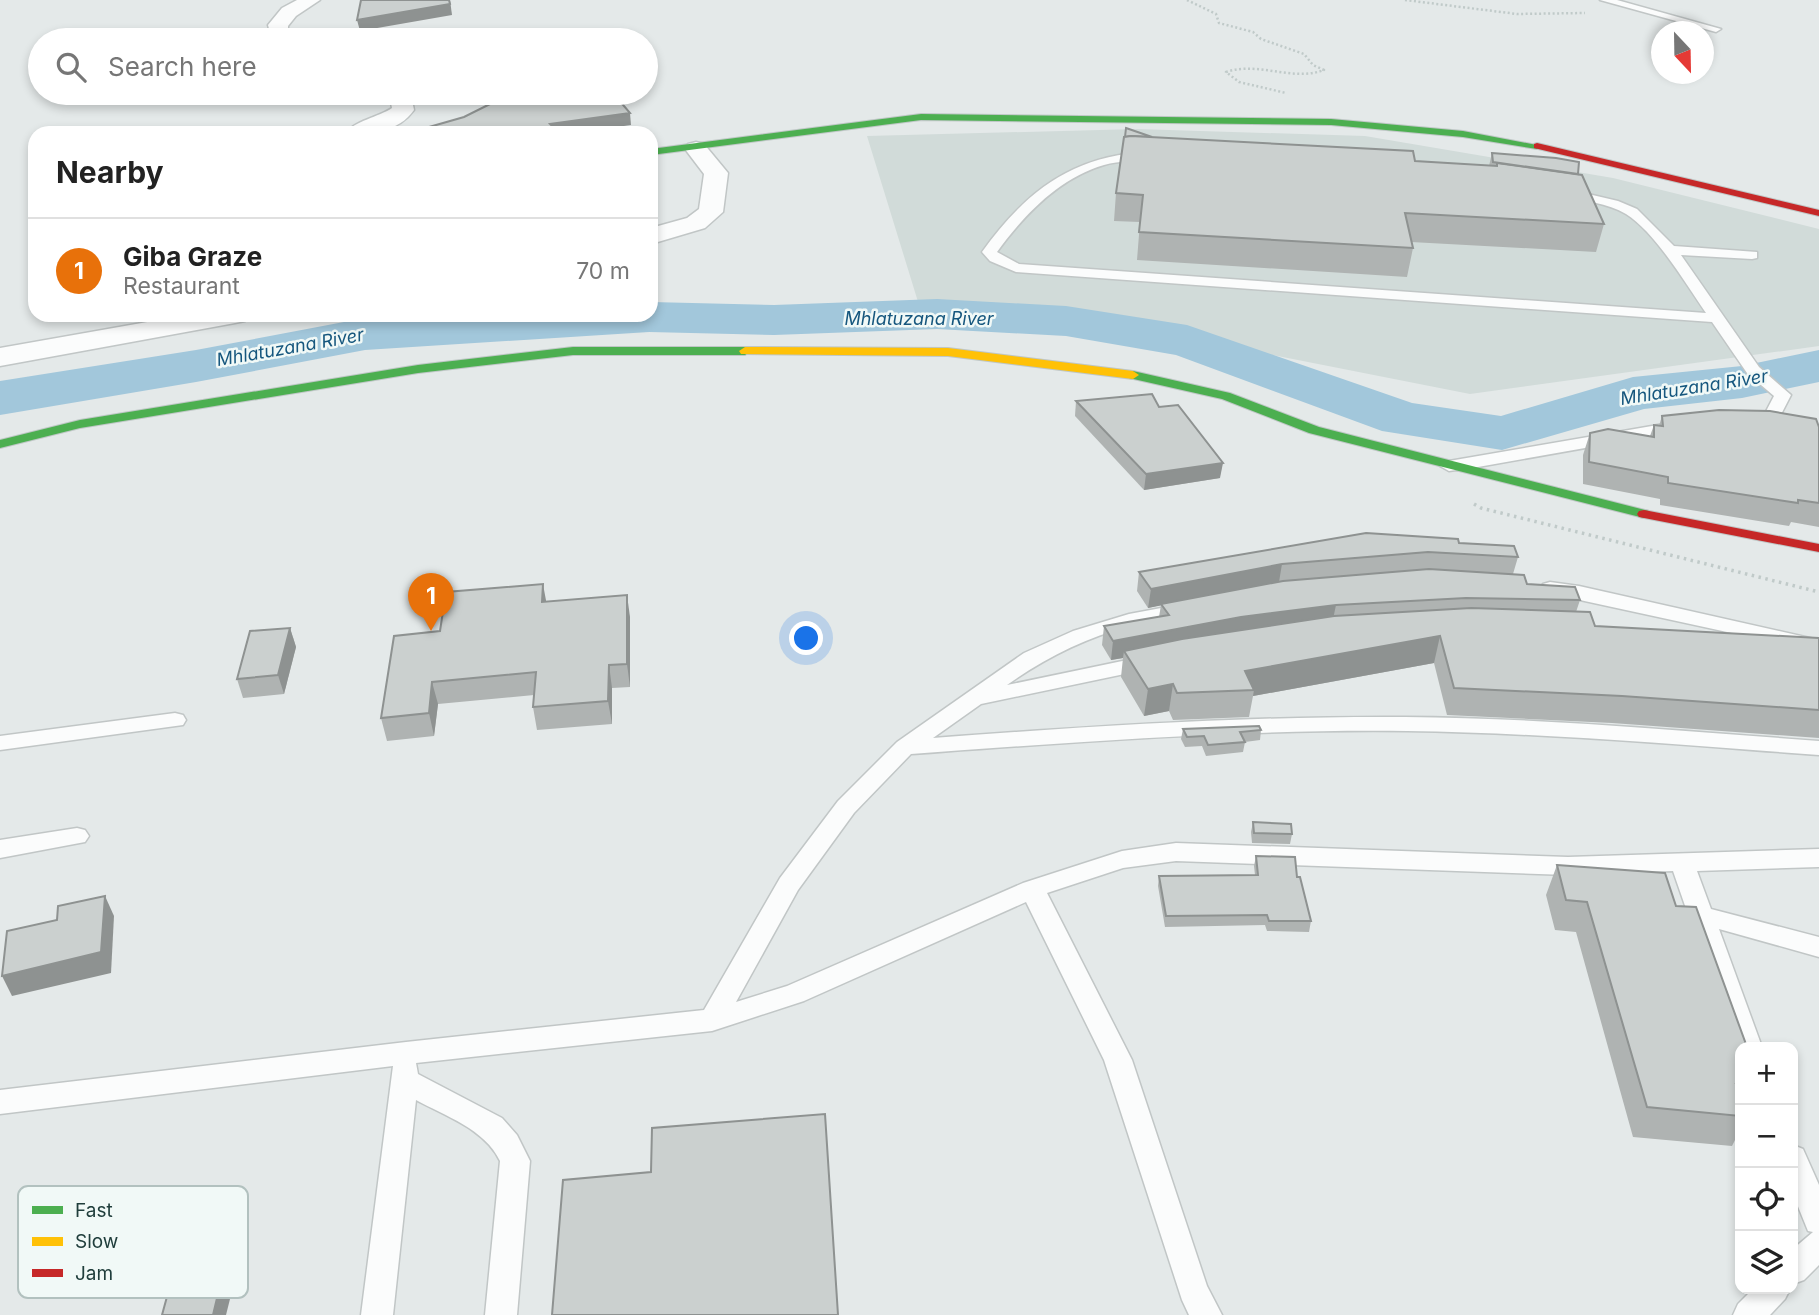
<!DOCTYPE html>
<html lang="en">
<head>
<meta charset="utf-8">
<style>
  :root { --surface:#fff; --page:#f2f2f2; --text:#222; --muted:#767676; --line:#e0e0e0; --accent:#657a79 }
  body { margin:0; font-family:Inter,sans-serif; background:var(--page); color:var(--text) }
  .controls { position:absolute; right:21px; bottom:21px; display:grid; overflow:hidden; border-radius:14px; box-shadow:0 4px 10px #0003 }
  .controls button { width:63px; height:63px; display:grid; place-items:center; padding:0; border:0; border-bottom:2px solid var(--line); background:var(--surface); color:var(--text); font:35px sans-serif }
  .compass { position:absolute; left:1651px; top:21px; width:63px; height:63px; border-radius:50%; background:var(--surface); box-shadow:0 4px 10px #0003; rotate:158deg }
  .you { position:absolute; left:807px; top:639px; width:24px; height:24px; margin:-18px; border:5px solid #fff; border-radius:50%; background:#1a73e8; box-shadow:0 0 0 10px #1a73e833 }
  .badge { display:grid; place-items:center; width:46px; height:46px; border-radius:50%; background:var(--accent); color:#fff; font-size:23px; font-weight:700 }
  .pin { position:absolute; translate:-50% -58px; filter:drop-shadow(0 2px 4px #0008) }
  .pin::after { content:''; position:absolute; top:37px; width:24px; height:21px; background:inherit; clip-path:polygon(0 0,100% 0,50% 100%) }
  .list { margin:0; padding:0; list-style:none }
  h2 { display:flex; justify-content:space-between; align-items:center; height:91px; margin:0; padding:0 28px; font-size:30px }
  h2 small { font-size:23px; font-weight:400; color:var(--muted) }
  .list li { display:grid; grid-template-columns:46px 1fr auto; gap:21px; align-items:center; box-sizing:border-box; height:105px; padding:0 28px; border-top:2px solid var(--line) }
  .list b { display:block; font-size:26px; white-space:nowrap }
  .list p { margin:0; font-size:23px; white-space:nowrap; color:var(--muted) }
  .list em { font-size:23px; font-style:normal; color:var(--muted) }
  .icon { flex:none; width:38px; height:38px; fill:none; stroke:currentColor; stroke-width:2; stroke-linecap:round; stroke-linejoin:round }
  .map { position:relative; flex:none; width:1819px; height:1315px; overflow:hidden }
  .search { position:absolute; background:var(--surface); box-shadow:0 4px 10px #0003; left:28px; top:28px; width:630px; height:77px; display:flex; align-items:center; gap:18px; box-sizing:border-box; padding:0 24px; border-radius:38px; color:var(--muted); font-size:26px }
  .panel { position:absolute; background:var(--surface); box-shadow:0 4px 10px #0003; left:28px; top:126px; width:630px; height:196px; border-radius:21px }
  .map>svg:first-child { display:block }
  .built { fill:#d1dbd9 }
  .lines { fill:none; stroke-linecap:round; stroke-linejoin:round }
  .river { fill:#a2c7db; fill-rule:evenodd }
  .lane-casing { stroke:#c1c6c6; stroke-width:3 }
  .street-casing { stroke:#c1c6c6; stroke-width:3 }
  .fast-casing { stroke:#bfc7c6; stroke-width:2 }
  .slow-casing { stroke:#bfc7c6; stroke-width:2 }
  .jam-casing { stroke:#bfc7c6; stroke-width:2 }
  .path-far1 { stroke:#c0cac9; stroke-width:2.5; stroke-dasharray:2 2.5; stroke-linecap:butt }
  .path { stroke:#c0cac9; stroke-width:3.5; stroke-dasharray:2.5 4.5; stroke-linecap:butt }
  .lane { fill:#fbfcfc; fill-rule:evenodd }
  .street { fill:#fbfcfc; fill-rule:evenodd }
  .fast { fill:#4caf50; fill-rule:evenodd }
  .slow { fill:#ffc107; fill-rule:evenodd }
  .jam { fill:#c62828; fill-rule:evenodd }
  .wall { fill:#afb3b2 }
  .shaded-wall { fill:#8e9291 }
  .building { fill:#cbd0cf; stroke:#8e9291; stroke-width:2 }
  .labels { text-anchor:middle; dominant-baseline:central; stroke-width:5; stroke-linejoin:round; paint-order:stroke }
  .far-water-label { font-size:18px; font-style:italic; fill:#16577e; stroke:#f1f9f7 }
  .key { fill:#f1f9f7; stroke:#b2c1bf; stroke-width:2 }
  .key-label { font-size:19px; fill:#203e3c }
</style>
</head>
<body>
<div class="map">
<svg width="1819" height="1315" viewBox="0 0 1819 1315">
  <rect width="100%" height="100%" fill="#e4e9e9"/>
  <path class="built" d="M1137,129L1365,136L1613,178L1819,229V346L1470,394L1130,327L919,305L867,136Z"/>
  <g class="lines">
    <path class="river" d="M937,299L1066,306L1187,325L1412,403L1501,416L1633,377L1742,366L1819,350V382L1742,398L1644,409L1502,450L1382,431L1176,355L1066,336L937,329L774,335L649,332L365,350L196,382L0,415V381L196,350L365,318L423,315H651V302L774,305Z"/>
    <defs>
      <g id="lane">
        <path d="M1600,0H1617L1721,29L1716,32Z"/>
        <path d="M1148,152L1152,153V159C1137,162 1120,160 1104,165C1059,178 1024,215 997,252L1019,264L1706,313C1686,284 1655,232 1626,214C1608,203 1583,201 1562,196V190L1567,189L1618,201L1637,209L1674,246L1757,252V258L1752,259L1681,255L1759,367L1791,395L1774,428H1749L1746,424L1749,420L1762,419L1774,396L1747,373L1712,322L1016,272L990,261L982,252C1025,192 1073,155 1148,152Z"/>
        <path d="M1681,421L1687,422L1690,426L1687,430L1478,467L1449,471L1440,466L1449,461Z"/>
        <path d="M1550,582L1579,586L1819,640V652L1543,592L1540,588L1543,584Z"/>
        <path d="M1188,603L1195,605L1198,609L1195,613C1174,619 1152,620 1130,626C1085,638 1045,658 1007,685L1151,655L1158,657L1162,662L1158,667L981,704L933,738C1091,726 1248,716 1405,717C1543,718 1681,731 1819,741V755C1682,745 1545,733 1407,731C1242,729 1076,742 911,754L854,813L798,890L736,1002L787,986L1023,883L1122,851L1176,843L1568,857L1819,849V867L1697,871L1711,909L1819,937V957L1719,929L1762,1047H1740V1055L1734,1047L1673,871L1568,875L1176,861L1123,868L1047,893L1132,1060L1207,1286L1222,1315H1189L1182,1300L1104,1060L1026,902L804,1001L712,1031L416,1063L418,1074L502,1118L517,1135L530,1161L517,1315H485L500,1161C485,1129 445,1116 416,1100L393,1315H361L393,1066L0,1114V1090L406,1042L704,1010L780,878L838,801L897,742L1024,653L1073,631L1129,614Z"/>
        <path d="M175,713L183,715L186,720L183,725L0,750V736Z"/>
        <path d="M77,828L85,830L89,836L85,842L0,858V840Z"/>
        <path d="M1793,1145L1803,1149L1819,1185V1265L1804,1280L1793,1284V1249L1813,1232L1808,1231L1793,1194Z"/>
        <path d="M1753,1289H1790L1785,1299L1770,1315H1733L1738,1304Z"/>
      </g>
      <g id="street">
        <path d="M297,0H320L296,16L288,26V33L297,40H272L268,25L282,8Z"/>
        <path d="M380,93H404L412,100L414,110C398,133 371,133 346,133C354,121 379,117 392,108L391,103Z"/>
        <path d="M696,142L704,144L728,173L723,212L705,228L651,244V228L687,218L699,209L704,174L685,149L688,144Z"/>
        <path d="M187,315H249L245,321L235,323L0,366V348Z"/>
      </g>
      <g id="fast">
        <path d="M921,114L1331,119L1463,131L1542,146L1537,149L1463,137L1331,125L921,120L651,155V149Z"/>
        <path d="M573,347H745L751,351L745,355H573L418,373L80,428L0,448V440L80,420L418,365Z"/>
        <path d="M1133,371L1230,393L1319,427L1649,511L1651,514L1644,518L1309,433L1222,399L1129,378V372Z"/>
      </g>
      <path id="slow" d="M745,347L948,348L1133,371L1139,375L1133,379L948,356L741,354L739,351Z"/>
      <g id="jam">
        <path d="M1537,143L1819,210V216L1534,148V144Z"/>
        <path d="M1644,510L1819,544V552L1639,517L1637,514L1639,511Z"/>
      </g>
    </defs>
    <use href="#lane" class="lane-casing"/>
    <use href="#street" class="street-casing"/>
    <use href="#fast" class="fast-casing"/>
    <use href="#slow" class="slow-casing"/>
    <use href="#jam" class="jam-casing"/>
    <g class="path-far1">
      <path d="M1187,0L1216,14L1219,23L1253,32L1261,39L1304,54L1313,65L1324,70C1292,82 1259,61 1226,72L1239,82L1286,93"/>
      <path d="M1405,0L1517,14L1585,13"/>
    </g>
    <path class="path" d="M1474,504L1481,508L1819,592"/>
    <use href="#lane" class="lane"/>
    <use href="#street" class="street"/>
    <use href="#fast" class="fast"/>
    <use href="#slow" class="slow"/>
    <use href="#jam" class="jam"/>
  </g>
  <g class="wall">
    <path d="M1125,137H1152L1415,161L1489,166L1492,153L1578,174L1604,224L1596,252L1411,242L1413,248L1407,277L1137,260L1140,222L1114,221L1116,193Z"/>
    <path d="M1076,401L1159,407L1220,478L1144,490L1075,416Z"/>
    <path d="M1662,416L1819,427V527L1791,522L1789,526L1660,505V499L1583,484V455L1590,433L1650,436L1654,425L1659,426Z"/>
    <path d="M1459,543L1518,557L1513,574L1527,584L1580,600L1576,612L1595,626L1819,638V738L1612,723L1447,715L1434,663L1253,696L1249,717L1173,720L1169,711L1144,716L1121,677L1123,658L1111,660L1102,645L1104,626L1159,617L1161,605L1148,608L1137,591L1139,572Z"/>
    <path d="M546,602L630,617V687L612,688V724L537,730L533,707L534,695L438,704L434,736L387,741L381,718L440,631Z"/>
    <path d="M290,628L296,647L284,694L243,698L237,679Z"/>
    <path d="M1183,729L1261,730L1260,740L1245,742L1243,752L1206,756L1202,746L1185,747L1181,739Z"/>
    <path d="M1253,822L1292,834L1290,844L1252,843L1251,832Z"/>
    <path d="M1256,856L1297,877L1311,921L1309,932L1267,931L1265,925L1165,927L1158,886L1159,876L1255,875L1254,866Z"/>
    <path d="M1557,865L1676,906L1740,1047V1130L1732,1146L1633,1137L1576,932L1555,930L1546,895Z"/>
  </g>
  <g class="shaded-wall">
    <path d="M450,0L452,15L360,31L357,20Z"/>
    <path d="M630,113L631,125L574,133H551L550,124Z"/>
    <path d="M1223,463L1220,478L1144,490L1146,474Z"/>
    <path d="M1282,564L1279,582L1148,608L1151,589Z"/>
    <path d="M543,584L547,606L542,602Z"/>
    <path d="M627,595L630,617V687L627,664Z"/>
    <path d="M1336,605L1332,624L1124,651L1123,658L1111,660L1113,641L1241,617Z"/>
    <path d="M290,628L296,647L284,694L278,675Z"/>
    <path d="M1440,636L1434,663L1253,696L1254,690L1245,671Z"/>
    <path d="M609,665L612,688V724L608,701Z"/>
    <path d="M432,682L438,704L434,736L429,713Z"/>
    <path d="M1173,684L1169,711L1144,716L1148,689Z"/>
    <path d="M105,896L114,916L111,973L12,996L2,976Z"/>
    <path d="M228,1252L237,1271L226,1315H213Z"/>
  </g>
  <g class="building">
    <path d="M361,0H449L450,4L357,20Z"/>
    <path d="M534,93H613L630,113L550,124L559,133H408L464,117L490,104Z"/>
    <path d="M1126,128L1152,137L1131,136L1125,137Z"/>
    <path d="M1131,136L1413,151L1415,161L1497,166V163L1582,175L1604,224L1405,213L1413,248L1139,232L1143,195L1116,193L1124,137Z"/>
    <path d="M1492,153L1556,158L1579,162L1578,174L1493,162Z"/>
    <path d="M1152,394L1159,407L1178,405L1223,463L1146,474L1076,401Z"/>
    <path d="M1719,410L1770,411L1816,419L1819,427V503L1798,500V503L1668,483V477L1589,462L1590,433L1608,429L1654,437V425L1663,426L1662,416Z"/>
    <path d="M1366,533L1458,539L1459,543L1514,546L1518,557L1428,552L1282,564L1151,589L1139,572Z"/>
    <path d="M1429,569L1524,575L1527,584L1575,587L1580,600L1466,598L1336,605L1241,617L1113,641L1104,626L1169,615L1161,604L1283,581Z"/>
    <path d="M543,584L542,602L627,595V664L609,665L608,701L533,707L536,672L432,682L429,713L381,718L394,636L440,631L446,592Z"/>
    <path d="M1471,608L1590,612L1595,626L1819,638V710L1622,696L1454,688L1440,636L1245,671L1254,690L1177,693L1173,684L1148,689L1124,651L1182,639L1334,616Z"/>
    <path d="M290,628L278,675L237,679L250,631Z"/>
    <path d="M1259,726L1261,730L1240,732L1245,742L1208,745L1204,736L1187,737L1183,729Z"/>
    <path d="M1253,822L1291,824L1292,834L1254,833Z"/>
    <path d="M1256,856L1295,857L1297,877H1300L1311,921H1269L1267,915L1166,916L1159,876L1258,875Z"/>
    <path d="M1557,865L1665,873L1676,906L1696,907L1747,1047H1740V1084H1736L1740,1096V1116L1647,1107L1587,902L1566,900Z"/>
    <path d="M105,896L101,952L2,976L7,931L57,920L58,906Z"/>
    <path d="M825,1114L838,1315H552L563,1180L651,1172L652,1128Z"/>
    <path d="M228,1252L213,1315H162L174,1271L192,1270L196,1256Z"/>
  </g>
  <g class="labels">
    <g class="far-water-label">
      <text x="919" y="318">Mhlatuzana River</text>
      <text transform="translate(290 347) rotate(-10)">Mhlatuzana River</text>
      <text transform="translate(1694 387) rotate(-9)">Mhlatuzana River</text>
    </g>
  </g>
  <rect x="18" y="1186" width="230" height="112" rx="10" class="key"/>
  <rect x="32" y="1206" width="31" height="8" fill="#4caf50"/>
  <rect x="32" y="1237" width="31" height="9" fill="#ffc107"/>
  <rect x="32" y="1269" width="31" height="8" fill="#c62828"/>
  <g class="key-label">
    <text x="75" y="1217">Fast</text>
    <text x="75" y="1248">Slow</text>
    <text x="75" y="1280">Jam</text>
  </g>
</svg>
<div class="controls">
<button>+</button>
<button>−</button>
<button><svg class="icon" aria-label="locate" viewBox="0 0 24 24"><circle cx="12" cy="12" r="6"/><path d="M12 2v4M12 18v4M2 12h4M18 12h4"/></svg></button>
<button><svg class="icon" aria-label="layers" viewBox="0 0 24 24"><path d="M12 4l9 5-9 5-9-5zM3 14l9 5 9-5"/></svg></button>
</div>
<svg class="compass" viewBox="-18 -18 36 36"><path d="M0-13l5 13h-10z" fill="#e53935"/><path d="M0 13l5-13h-10z" fill="#767676"/></svg>
<div class="you"></div>
<div class="pin badge" style="left:431px;top:631px;background:#e8710a">1</div>
<div class="search"><svg class="icon" aria-label="search" viewBox="0 0 24 24"><circle cx="10" cy="10" r="6"/><path d="M15 15l6 6"/></svg>Search here</div>
<section class="panel">
<h2>Nearby<small></small></h2>
<ul class="list">
<li><span class="badge" style="background:#e8710a">1</span><div><b>Giba Graze</b><p>Restaurant</p></div><em>70 m</em></li>
</ul>
</section>
</div>
</body>
</html>
